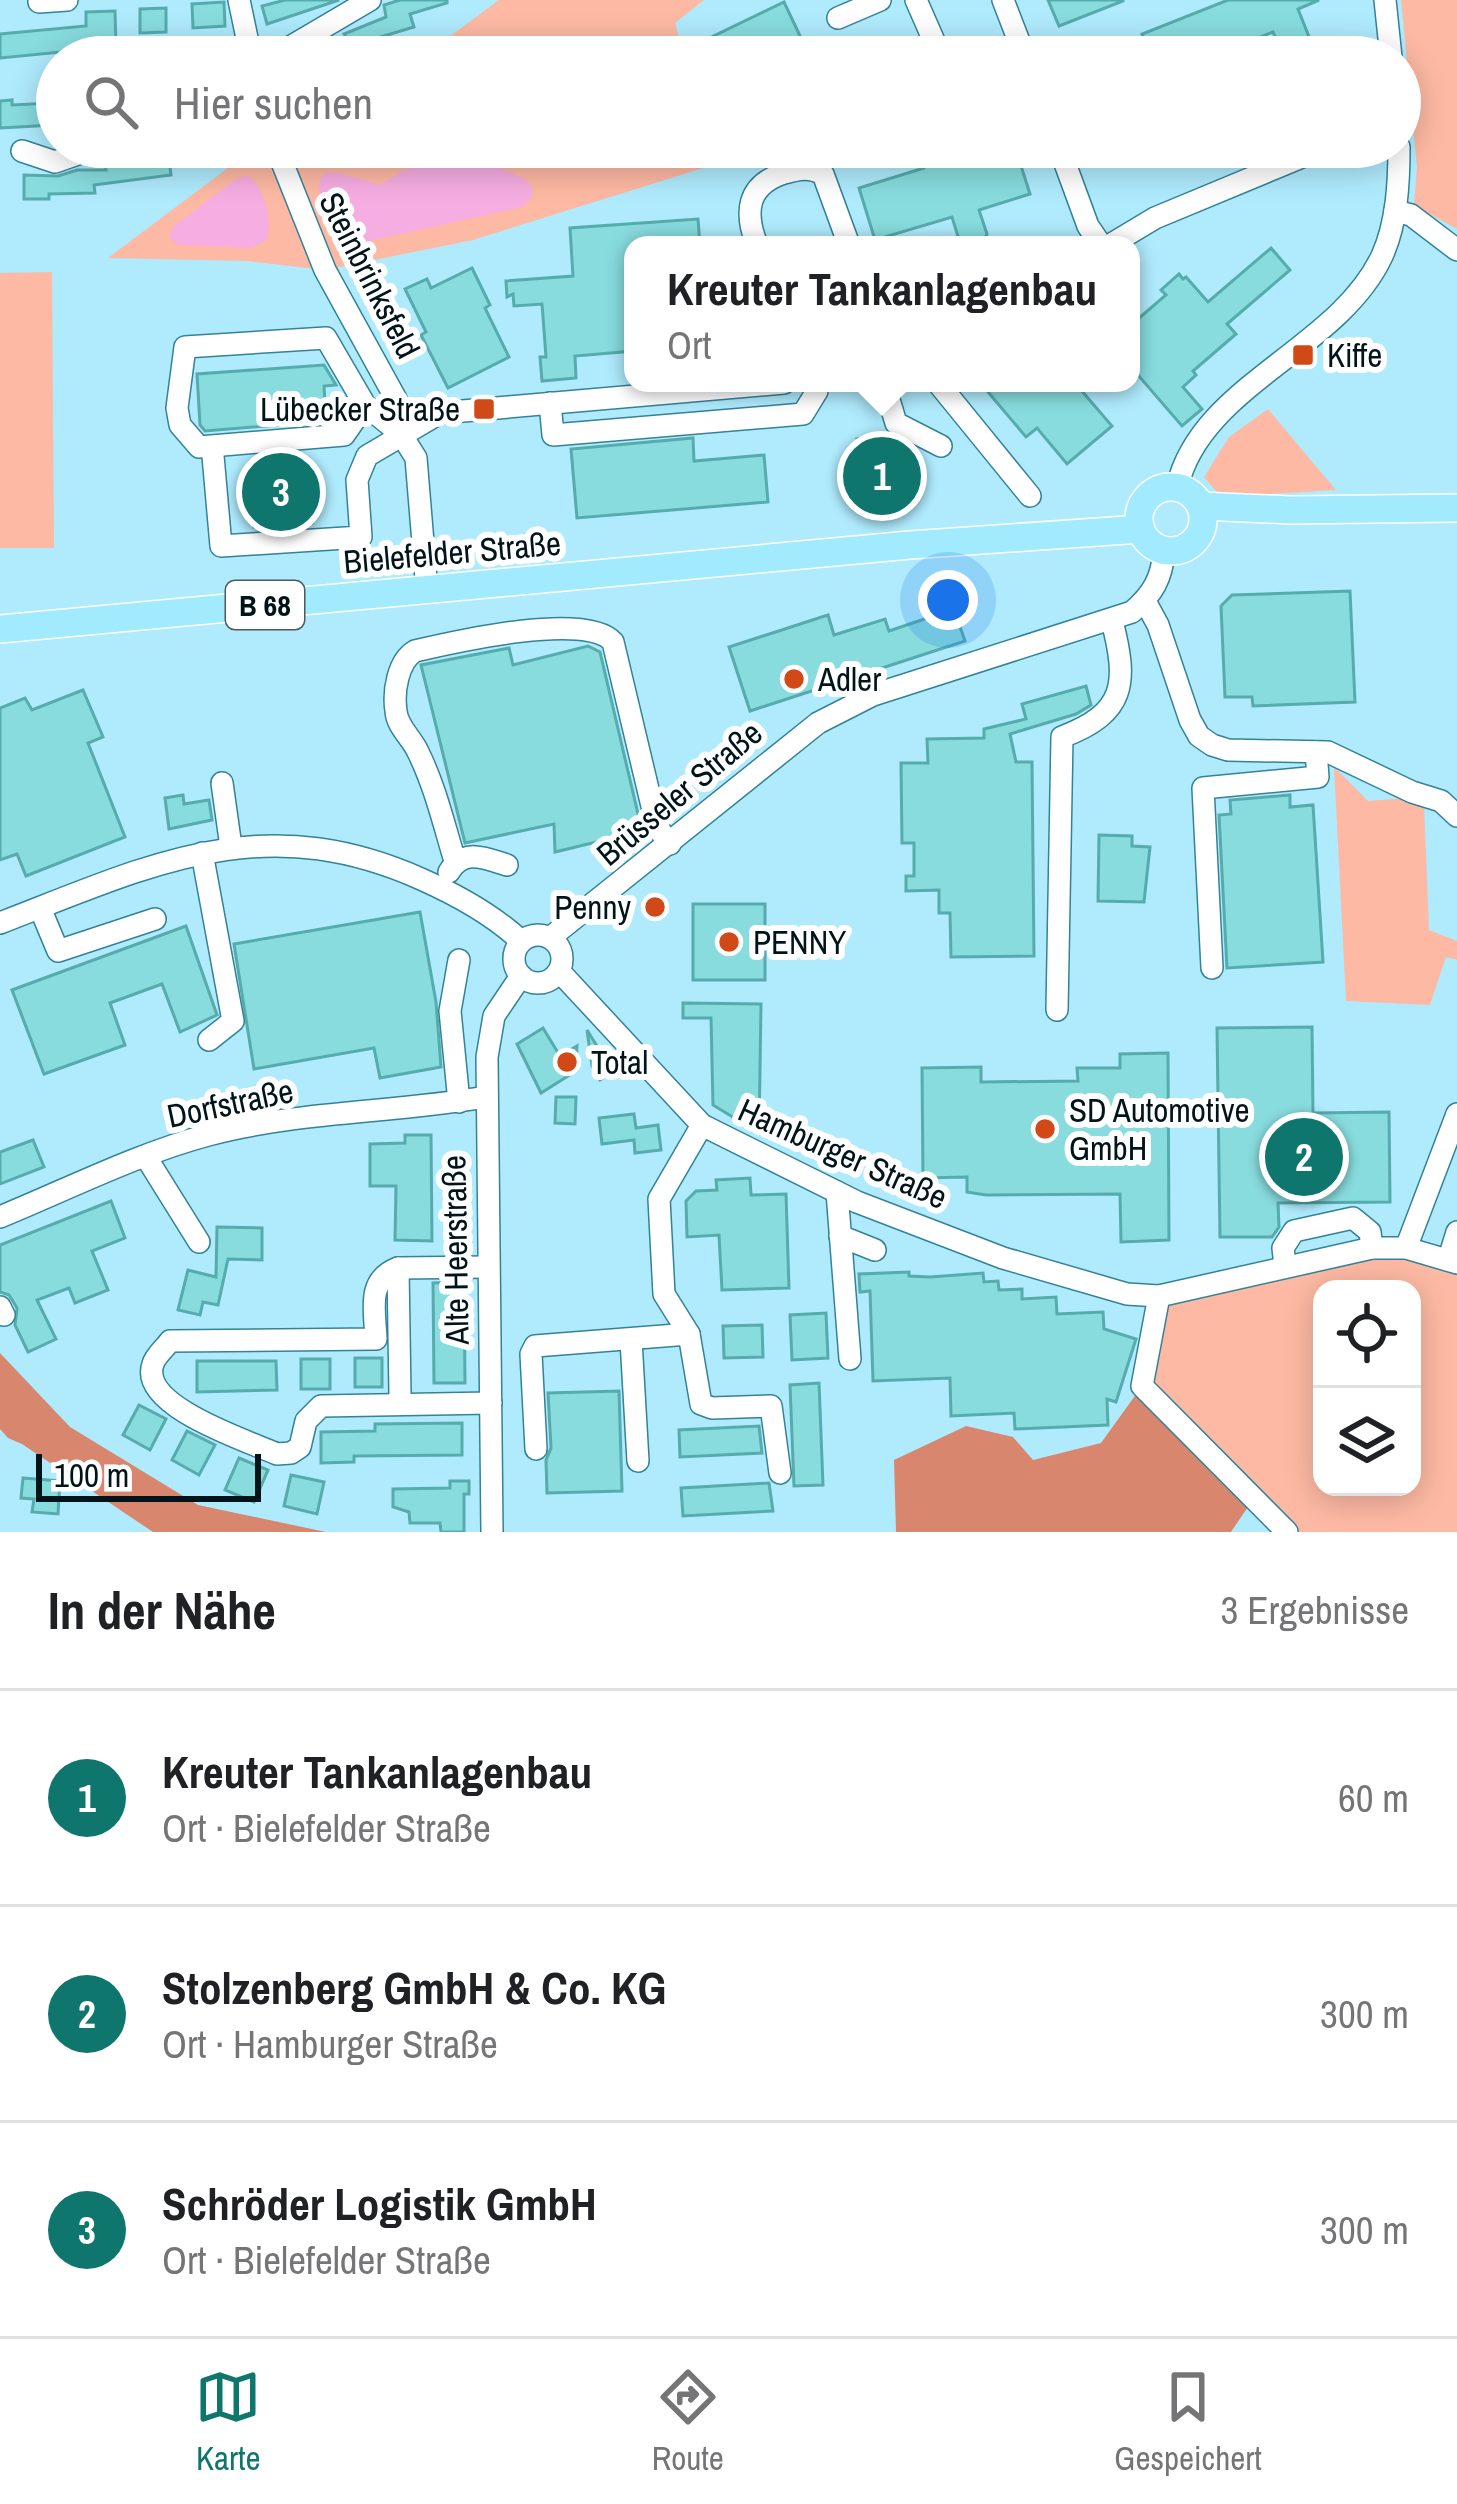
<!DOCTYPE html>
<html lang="de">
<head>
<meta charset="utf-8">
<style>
  :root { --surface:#fff; --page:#f6f6f6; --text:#202124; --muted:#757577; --line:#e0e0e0; --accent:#0f766e }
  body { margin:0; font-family:"Archivo Narrow",sans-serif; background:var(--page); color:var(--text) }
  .controls { position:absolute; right:36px; bottom:36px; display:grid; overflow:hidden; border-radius:24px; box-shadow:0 6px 30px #0003 }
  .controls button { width:108px; height:108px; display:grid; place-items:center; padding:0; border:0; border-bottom:3px solid var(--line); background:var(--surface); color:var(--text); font:60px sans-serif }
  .scale { position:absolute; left:36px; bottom:30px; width:225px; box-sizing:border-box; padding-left:12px; border:6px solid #00141a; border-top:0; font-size:33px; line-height:42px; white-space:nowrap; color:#00141a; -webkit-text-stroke:9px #fff; paint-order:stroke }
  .you { position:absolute; left:948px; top:600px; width:42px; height:42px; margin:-30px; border:9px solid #fff; border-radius:50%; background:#1a73e8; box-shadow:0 0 0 18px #1a73e833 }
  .badge { display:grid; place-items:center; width:78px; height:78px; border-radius:50%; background:var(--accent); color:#fff; font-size:39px; font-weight:700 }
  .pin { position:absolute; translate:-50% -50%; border:6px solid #fff; box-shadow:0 3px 12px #0006 }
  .popup { position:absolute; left:624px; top:236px; width:516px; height:156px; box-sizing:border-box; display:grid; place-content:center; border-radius:24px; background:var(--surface); filter:drop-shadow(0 3px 9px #0005); font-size:39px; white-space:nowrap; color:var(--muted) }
  .popup b { font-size:45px; color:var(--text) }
  .popup::after { content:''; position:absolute; left:50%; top:100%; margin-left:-24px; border:24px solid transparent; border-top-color:var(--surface) }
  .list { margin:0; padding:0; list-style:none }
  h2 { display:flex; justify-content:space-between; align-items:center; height:156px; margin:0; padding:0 48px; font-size:51px }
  h2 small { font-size:39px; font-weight:400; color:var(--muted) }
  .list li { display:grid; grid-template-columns:78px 1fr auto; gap:36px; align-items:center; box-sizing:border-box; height:216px; padding:0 48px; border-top:3px solid var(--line) }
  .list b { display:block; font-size:45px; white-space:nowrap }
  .list p { margin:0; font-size:39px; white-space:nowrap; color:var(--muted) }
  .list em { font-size:39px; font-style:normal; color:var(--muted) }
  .icon { flex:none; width:66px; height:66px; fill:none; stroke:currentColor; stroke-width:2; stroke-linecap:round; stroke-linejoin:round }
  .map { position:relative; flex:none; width:1457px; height:1532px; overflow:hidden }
  .search { position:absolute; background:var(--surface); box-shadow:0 6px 30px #0003; left:36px; right:36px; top:36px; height:132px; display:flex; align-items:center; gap:30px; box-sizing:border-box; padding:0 42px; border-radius:66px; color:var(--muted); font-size:45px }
  .sheet { height:804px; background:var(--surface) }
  nav { display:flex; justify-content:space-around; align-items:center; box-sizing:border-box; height:168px; border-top:3px solid var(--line); background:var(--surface); font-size:33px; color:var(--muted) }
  nav a { display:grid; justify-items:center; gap:6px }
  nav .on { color:var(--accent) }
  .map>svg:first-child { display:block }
  .green { fill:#fdb9a3; fill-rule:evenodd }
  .forest { fill:#d8866d }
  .water { fill:#f6ade1 }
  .building { fill:#88dcde; stroke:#56abad; stroke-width:3 }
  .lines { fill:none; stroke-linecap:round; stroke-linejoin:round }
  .minor-casing { stroke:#348297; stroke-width:24 }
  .major-casing { stroke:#fff; stroke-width:30 }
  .minor { stroke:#fff; stroke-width:21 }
  .major { stroke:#a2ebfe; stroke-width:27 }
  .poi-dot { fill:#d04916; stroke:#fff; stroke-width:4.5 }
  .labels { text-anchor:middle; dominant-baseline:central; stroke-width:12; stroke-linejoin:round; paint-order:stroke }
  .shield { fill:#fff; stroke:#4c5a5f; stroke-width:3 }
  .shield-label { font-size:30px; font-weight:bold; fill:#00141a }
  .street-label { font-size:33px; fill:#00141a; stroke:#fff }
  .poi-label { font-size:33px; fill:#00141a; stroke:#fff; text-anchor:start }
</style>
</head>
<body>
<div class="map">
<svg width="1457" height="1532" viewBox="0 0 1457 1532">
  <rect width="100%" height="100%" fill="#afebfd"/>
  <g class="green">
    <path d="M499,0H704L675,23L684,57H422Z"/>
    <path d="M1401,0H1457V229L1414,205L1417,167Z"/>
    <path d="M301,147H709L713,165L473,240L325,270L247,261L108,258L248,153Z"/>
    <path d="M52,272L54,548H0V273Z"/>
    <path d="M1268,409L1336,490L1221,497L1204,477L1229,437Z"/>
    <path d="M1334,767L1368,801L1407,798L1424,804L1429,930L1457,941V960L1446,957L1430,1005L1346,1001Z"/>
    <path d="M1372,1248L1457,1263V1532H1287L1142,1386L1159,1296ZM1322,1289H1412V1487H1322Z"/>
  </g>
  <g class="forest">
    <path d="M0,1353L70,1427L198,1505L326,1532H153L22,1444L8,1438L0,1429Z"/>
    <path d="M1142,1386L1254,1498L1231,1532H896L894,1460L966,1426L1013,1437L1033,1460L1101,1443Z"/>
  </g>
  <g class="water">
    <path d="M457,162C484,165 512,166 532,186V197L523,207L351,245L338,240L318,187L323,174L336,172L380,185L404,170Z"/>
    <path d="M249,176C265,190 272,219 267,240L251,248L178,245L169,237L173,227L236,179Z"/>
  </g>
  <g class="building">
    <path d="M285,0H339L267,24L262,6Z"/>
    <path d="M400,0H447V3L410,14L414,27L374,39L376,43L339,57H303L346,37L344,34L386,17L384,5Z"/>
    <path d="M1048,0H1123V1L1059,26Z"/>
    <path d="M1228,0H1319L1298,9L1317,57H1283L1273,32L1245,43L1250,57H1151L1142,34Z"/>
    <path d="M224,2L225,26L193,28L192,4Z"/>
    <path d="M784,2L810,57H700L695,45Z"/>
    <path d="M166,8V32L140,33V9Z"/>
    <path d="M115,11L116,45L72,47V51L0,58V34L86,26V12Z"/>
    <path d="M12,100V105L52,103L53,125L0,128V101Z"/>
    <path d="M142,147H203V155L169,159L171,175L94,185L95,193L49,194V199H24V175L58,176L77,170H106L105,163L144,158Z"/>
    <path d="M948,147H973L975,154L1015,147L1030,194L979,210L987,234L984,240L969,245L960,243L952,217L875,240L859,188L924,168L927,153Z"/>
    <path d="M698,219L700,245H633V351L575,356L576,378L542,381L540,357H546L542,304L514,306L513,294L507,297L506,281L573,276L570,228Z"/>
    <path d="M1271,248L1290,270L1227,324L1236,334L1193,371L1196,375L1183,387L1202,409L1182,426L1131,367V325L1166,295L1161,290L1179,274L1183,279L1186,277L1208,302Z"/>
    <path d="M472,268L490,305L485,308L509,357L448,388L421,335L426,332L405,289L427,279L431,288Z"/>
    <path d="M324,365L336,385L324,386L326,421L205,431L200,425L197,374Z"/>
    <path d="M999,383H1075L1112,426L1067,464L1037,428L1026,437L988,392Z"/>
    <path d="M890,437L894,439L896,455L910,454L913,494L854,499L850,458L859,457L857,439Z"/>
    <path d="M693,438L694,461L764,455L768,502L577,518L571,449Z"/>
    <path d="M308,458L312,523L254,527L250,462Z"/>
    <path d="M1350,591L1355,702L1253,706L1252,697H1225L1221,606L1232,595Z"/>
    <path d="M954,609L965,641L750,711L729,647L828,615L834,635L885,619L889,631Z"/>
    <path d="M588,646L600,652L642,831L555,852L554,824L465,843L421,665L509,648L513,665Z"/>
    <path d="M1086,686L1091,705L1076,714L1010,734L1016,762H1032L1034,956L951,957L950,913H939V890L906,891V876H914V843H902L901,763H928L927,739L984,738V729L1026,719L1022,704Z"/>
    <path d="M83,690L103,737L88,743L125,837L26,876L17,854L0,860V708L25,698L32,710Z"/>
    <path d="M183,795L184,804L209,800L212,820L169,829L165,798Z"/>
    <path d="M1290,795V807L1313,805L1323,962L1227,968L1219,815L1231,814L1230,800Z"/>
    <path d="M1099,835L1132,836V846L1150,847L1144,902L1098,901Z"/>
    <rect x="693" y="904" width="72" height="76"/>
    <path d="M420,912L436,1002L441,1067L380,1078L374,1048L254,1069L234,944Z"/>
    <path d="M186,926L217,1015L180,1032L162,984L110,1003L125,1045L44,1074L12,990Z"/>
    <path d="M683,1003L761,1004L759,1133L713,1105L711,1018H683Z"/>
    <path d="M1312,1027L1313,1113L1389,1112L1390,1202L1278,1203L1279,1227L1272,1237H1220L1217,1028Z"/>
    <path d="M543,1028L560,1056L577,1046L576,1071L541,1093L517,1044Z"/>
    <path d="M587,1030L613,1072L600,1080L592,1066Z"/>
    <path d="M1168,1053L1169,1240L1121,1242L1120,1194L986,1195L967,1192V1177L923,1178L922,1068L981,1067V1082L1078,1081L1077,1068H1120V1054Z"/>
    <path d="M556,1097H576L575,1124L555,1123Z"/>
    <path d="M634,1114L636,1128L658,1125L661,1150L635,1153L634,1140L602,1144L599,1118Z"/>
    <path d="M405,1135H431L432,1241L395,1240L396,1186H370V1144L405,1143Z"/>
    <path d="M33,1140L44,1167L0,1184V1152Z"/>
    <path d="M750,1178L751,1195L786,1194L789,1288L722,1290L719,1235L687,1237L686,1201L696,1191L717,1190L716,1180Z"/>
    <path d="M111,1201L125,1238L92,1251L108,1290L75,1303L69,1288L37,1300L56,1339L28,1352L15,1325L17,1308L9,1295L0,1292V1245Z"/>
    <path d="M217,1227L262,1228V1260L228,1259L218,1305L203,1302L200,1315L178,1310L188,1270L216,1277Z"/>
    <path d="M909,1272V1276L930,1277L983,1273L984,1282L998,1281L999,1290L1022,1289V1299L1056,1297L1057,1314L1103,1312L1104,1329L1136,1339L1116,1402L1107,1399L1108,1425L1015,1429L1014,1413L951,1416L950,1378L873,1381L870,1291L860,1292L859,1274Z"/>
    <path d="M464,1282L465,1383H434L433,1283Z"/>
    <path d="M826,1313L828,1358L792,1360L790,1315Z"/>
    <path d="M762,1325L763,1357L724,1358L723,1326Z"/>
    <rect x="355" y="1358" width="27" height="29"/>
    <rect x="301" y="1359" width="29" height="30"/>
    <path d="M197,1361H276L277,1390L197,1392Z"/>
    <path d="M819,1383L823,1485L794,1486L790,1385Z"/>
    <path d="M619,1391L622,1491L547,1493L546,1460L551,1448L548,1393Z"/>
    <path d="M139,1405L166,1419L150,1450L123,1435Z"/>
    <path d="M462,1423V1455L354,1456V1462L321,1463V1432L375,1431V1424Z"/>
    <path d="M759,1426L762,1453L680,1457L679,1430Z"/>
    <path d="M187,1431L215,1445L199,1475L172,1460Z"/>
    <path d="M239,1458L268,1470L254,1502L225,1490Z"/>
    <path d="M291,1475L324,1482L317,1514L284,1506Z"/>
    <path d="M23,1478L60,1481L58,1514L32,1512L34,1499L21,1498Z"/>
    <path d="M450,1481H469V1494H464V1532H441L440,1523H410L409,1512L393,1507V1489L450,1488Z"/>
    <path d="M769,1483L773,1511L683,1516L681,1488Z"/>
  </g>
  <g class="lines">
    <defs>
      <g id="minor">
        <path d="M239,0L251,57"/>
        <path d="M916,0L941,57"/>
        <path d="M1003,0L1025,57"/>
        <path d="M1385,0L1391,57"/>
        <path d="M39,2L67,0"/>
        <path d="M838,18L880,0"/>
        <path d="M273,57L370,0"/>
        <path d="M276,147L325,270L396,399L401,434"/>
        <path d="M1059,147L1088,226L1101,245"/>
        <path d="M22,151L55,162L98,147"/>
        <path d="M1395,211L1411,215L1457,250"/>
        <path d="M757,245C744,212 747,185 784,173C800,169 809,167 823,174L849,245"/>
        <path d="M1110,245L1155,218L1326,147"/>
        <path d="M884,383L896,423L941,446"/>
        <path d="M938,383L1030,496"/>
        <path d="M550,403L553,435L803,414L817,391L816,383"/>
        <path d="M365,405L344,435L199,447L180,425L177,408L185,347L326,338L365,405L401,434L416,458L427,591"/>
        <path d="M213,456L221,546L361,537L357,480L367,456L440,413L784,383"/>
        <path d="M1177,488C1199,386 1338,350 1382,256C1397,223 1399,183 1399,147"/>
        <path d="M1145,601L1158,625L1190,720L1199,736L1212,745L1228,750L1328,752L1412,792L1441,801L1457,816"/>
        <path d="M222,783L231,847"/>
        <path d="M202,853L233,1021L209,1040"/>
        <path d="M455,861C444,825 435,786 418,752C412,738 397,727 396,711C393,691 398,661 415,651C454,642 587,611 613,642L657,827L670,844"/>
        <path d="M449,872C463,848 484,858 507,865"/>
        <path d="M40,908L58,951L155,919"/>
        <path d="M0,923C151,865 261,808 421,879C457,895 492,914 521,941"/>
        <circle cx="538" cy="959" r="24"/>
        <path d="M551,937L818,723L873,695L1132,612C1153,594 1162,578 1164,551"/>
        <path d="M459,960L450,1011L459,1102"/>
        <path d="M1212,968L1203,788L1318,777L1316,752"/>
        <path d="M559,971L702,1125L857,1202L1003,1258L1127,1294L1159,1296L1372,1248H1406L1457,1263"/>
        <path d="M1057,1010L1062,737C1126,713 1128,683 1112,621"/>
        <path d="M702,1125L659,1199L664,1294L689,1334L701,1404L712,1408L771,1406L780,1473"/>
        <path d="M146,1157L199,1242"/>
        <path d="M837,1192L850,1359"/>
        <path d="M0,1217C68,1189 137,1154 208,1135C298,1111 394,1113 485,1097"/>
        <path d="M840,1236L875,1250"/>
        <path d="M1406,1248L1457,1114"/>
        <path d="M1449,1258L1457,1232"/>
        <path d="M1285,1266L1283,1248L1294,1231L1353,1218L1370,1232L1372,1248"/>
        <path d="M488,1267L398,1268C366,1280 375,1311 376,1339L170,1341C166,1347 155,1356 153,1364C138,1406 248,1441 277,1454L291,1453L300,1447L306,1421L321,1406L491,1403"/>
        <path d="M398,1268L400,1395"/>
        <path d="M1159,1296L1142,1386L1287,1532"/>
        <path d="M0,1307L4,1315"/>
        <path d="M631,1340L638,1461"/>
        <path d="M536,1449L531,1354L535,1346L689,1334"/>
        <path d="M492,1532L487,1057L494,1016L521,976"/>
      </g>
      <g id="major">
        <circle cx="1171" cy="519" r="32"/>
        <path d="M1201,506L1290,510L1457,508"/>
        <path d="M0,629L910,545L1141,529"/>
      </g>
    </defs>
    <use href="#minor" class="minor-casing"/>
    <use href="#major" class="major-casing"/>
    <use href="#minor" class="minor"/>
    <use href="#major" class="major"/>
  </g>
  <g class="poi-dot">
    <rect x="1291" y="343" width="24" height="24" rx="6"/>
    <rect x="472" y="397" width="24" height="24" rx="6"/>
    <circle cx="794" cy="679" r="12"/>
    <circle cx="655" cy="907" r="12"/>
    <circle cx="729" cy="942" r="12"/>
    <circle cx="567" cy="1062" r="12"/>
    <circle cx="1045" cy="1129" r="12"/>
  </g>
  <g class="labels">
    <rect class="shield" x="226" y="581" width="78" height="48" rx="9"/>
    <g class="shield-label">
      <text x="265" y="605">B 68</text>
    </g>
    <g class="street-label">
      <text transform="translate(370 275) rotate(63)">Steinbrinksfeld</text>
      <text transform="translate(452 552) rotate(-5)">Bielefelder Straße</text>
      <text transform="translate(679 793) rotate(-40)">Brüsseler Straße</text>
      <text transform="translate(230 1103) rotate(-12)">Dorfstraße</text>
      <text transform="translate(843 1153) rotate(24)">Hamburger Straße</text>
      <text transform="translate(455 1250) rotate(-91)">Alte Heerstraße</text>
    </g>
    <g class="poi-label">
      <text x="1327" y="355">Kiffe</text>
      <text x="460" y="409" text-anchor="end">Lübecker Straße</text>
      <text x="818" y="679">Adler</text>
      <text x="631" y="907" text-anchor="end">Penny</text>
      <text x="753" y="942">PENNY</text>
      <text x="591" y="1062">Total</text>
      <text x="1069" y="1110">SD Automotive<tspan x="1069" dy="38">GmbH</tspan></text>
    </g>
  </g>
</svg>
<div class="controls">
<button><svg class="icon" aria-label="locate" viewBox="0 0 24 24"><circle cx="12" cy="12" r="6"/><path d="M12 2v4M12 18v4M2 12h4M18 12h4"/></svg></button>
<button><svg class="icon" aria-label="layers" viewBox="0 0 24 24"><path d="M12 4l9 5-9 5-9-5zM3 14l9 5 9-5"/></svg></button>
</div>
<div class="scale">100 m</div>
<div class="you"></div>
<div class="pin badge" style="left:882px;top:476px">1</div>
<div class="popup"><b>Kreuter Tankanlagenbau</b>Ort</div>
<div class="pin badge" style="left:1304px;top:1157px">2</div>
<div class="pin badge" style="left:281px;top:492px">3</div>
<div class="search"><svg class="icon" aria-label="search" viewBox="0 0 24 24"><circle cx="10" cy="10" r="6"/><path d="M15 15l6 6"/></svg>Hier suchen</div>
</div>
<section class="sheet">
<h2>In der Nähe<small>3 Ergebnisse</small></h2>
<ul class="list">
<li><span class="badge">1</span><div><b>Kreuter Tankanlagenbau</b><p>Ort · Bielefelder Straße</p></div><em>60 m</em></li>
<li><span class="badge">2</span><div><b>Stolzenberg GmbH &amp; Co. KG</b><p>Ort · Hamburger Straße</p></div><em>300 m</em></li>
<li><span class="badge">3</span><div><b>Schröder Logistik GmbH</b><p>Ort · Bielefelder Straße</p></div><em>300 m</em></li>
</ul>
</section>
<nav>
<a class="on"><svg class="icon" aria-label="map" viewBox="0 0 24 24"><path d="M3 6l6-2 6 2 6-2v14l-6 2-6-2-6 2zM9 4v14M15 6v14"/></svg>Karte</a>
<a><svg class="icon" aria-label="directions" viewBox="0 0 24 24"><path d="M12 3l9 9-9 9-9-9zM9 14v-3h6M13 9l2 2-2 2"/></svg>Route</a>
<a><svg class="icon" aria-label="saved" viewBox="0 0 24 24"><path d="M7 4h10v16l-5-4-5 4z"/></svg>Gespeichert</a>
</nav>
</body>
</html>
